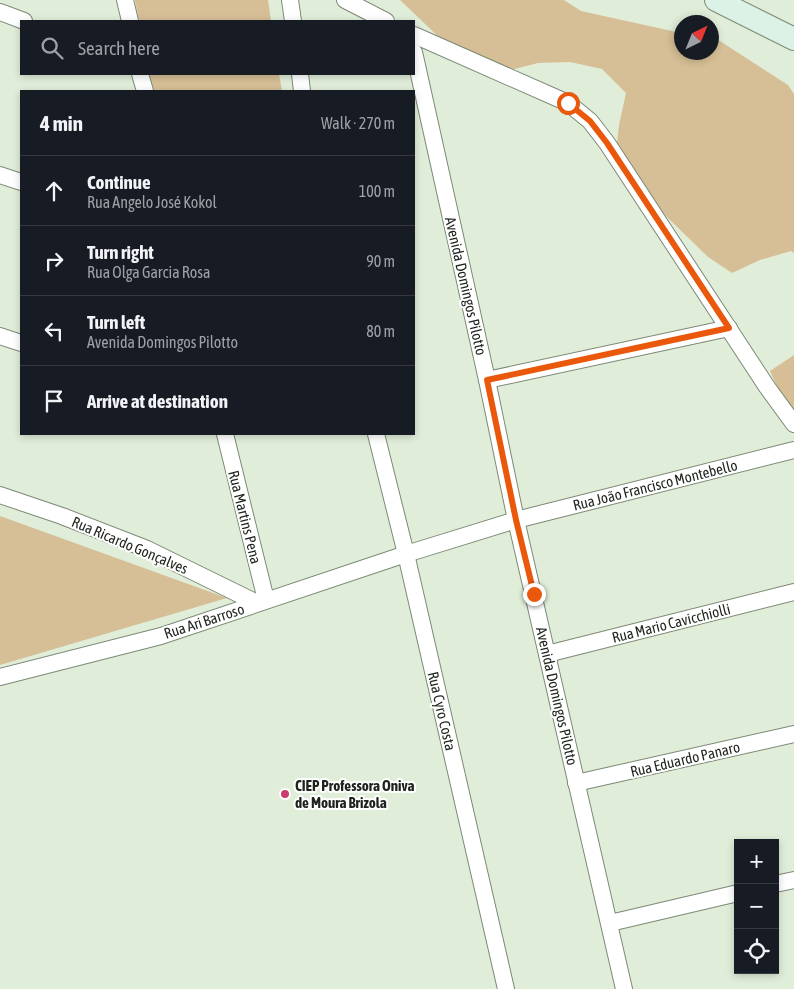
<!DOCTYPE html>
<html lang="en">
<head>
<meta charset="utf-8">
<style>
  :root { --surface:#171b24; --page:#242831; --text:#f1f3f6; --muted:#9ea1a6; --line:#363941 }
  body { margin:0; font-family:"Asap Condensed",sans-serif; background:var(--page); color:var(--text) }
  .controls { position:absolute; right:15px; bottom:15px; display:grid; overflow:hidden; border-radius:0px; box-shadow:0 2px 8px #0003 }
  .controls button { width:45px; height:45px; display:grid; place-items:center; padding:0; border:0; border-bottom:1px solid var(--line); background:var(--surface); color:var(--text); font:25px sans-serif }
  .compass { position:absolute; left:674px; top:15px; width:45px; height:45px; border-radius:50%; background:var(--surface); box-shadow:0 2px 8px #0003; rotate:43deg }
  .stop { position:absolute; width:15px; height:15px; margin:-11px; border:4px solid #ea580c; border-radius:50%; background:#fff }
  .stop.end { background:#ea580c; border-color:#fff; box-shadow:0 1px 5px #0008 }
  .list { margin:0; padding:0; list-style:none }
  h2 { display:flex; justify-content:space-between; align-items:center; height:65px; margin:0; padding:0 20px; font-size:21px }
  h2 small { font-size:16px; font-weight:400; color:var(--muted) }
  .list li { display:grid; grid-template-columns:32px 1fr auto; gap:15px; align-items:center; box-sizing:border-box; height:70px; padding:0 20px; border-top:1px solid var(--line) }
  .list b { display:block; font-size:19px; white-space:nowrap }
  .list p { margin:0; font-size:16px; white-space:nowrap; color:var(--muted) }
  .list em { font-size:16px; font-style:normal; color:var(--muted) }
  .icon { flex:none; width:28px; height:28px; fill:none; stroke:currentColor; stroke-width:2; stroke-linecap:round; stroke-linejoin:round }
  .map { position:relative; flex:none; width:794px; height:989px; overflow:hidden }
  .search { position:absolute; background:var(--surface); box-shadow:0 2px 8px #0003; left:20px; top:20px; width:395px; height:55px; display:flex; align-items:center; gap:12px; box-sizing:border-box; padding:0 18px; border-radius:0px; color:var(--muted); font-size:19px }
  .panel { position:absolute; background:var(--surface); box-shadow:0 2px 8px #0003; left:20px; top:90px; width:395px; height:345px; border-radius:0px }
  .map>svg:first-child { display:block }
  .green { fill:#d6bf96 }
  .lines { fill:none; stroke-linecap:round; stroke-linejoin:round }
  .street-casing { stroke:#7c8976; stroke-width:18 }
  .secondary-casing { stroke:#7c8976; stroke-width:24 }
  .street { stroke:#fff; stroke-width:16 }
  .secondary { stroke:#dcf2e6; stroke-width:22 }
  .route { stroke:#ea580c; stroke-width:6 }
  .poi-dot { fill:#c93c6d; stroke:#fff; stroke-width:2 }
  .labels { text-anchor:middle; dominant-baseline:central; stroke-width:4; stroke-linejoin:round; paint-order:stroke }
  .street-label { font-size:15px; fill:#1e231c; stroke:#fff }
  .poi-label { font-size:15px; font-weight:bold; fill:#1e231c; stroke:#fff; text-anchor:start }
</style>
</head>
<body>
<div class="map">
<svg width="794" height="989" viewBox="0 0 794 989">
  <rect width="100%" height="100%" fill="#e0eed9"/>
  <g class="green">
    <path d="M135,0H268L271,21H139Z"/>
    <path d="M400,0H564L581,11L681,33L682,52H712V36L788,85L794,94V253L791,251L760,260L732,273L708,257L632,183L615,160L619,125L626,93L602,69L570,62L538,63L507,71L471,68Z"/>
    <path d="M149,74H279L282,91H154Z"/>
    <path d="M794,355V409L782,398L770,371Z"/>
    <path d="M0,516L227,598L0,665Z"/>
  </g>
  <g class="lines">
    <defs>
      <g id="street">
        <path d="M125,0L130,21"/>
        <path d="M290,0L293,21"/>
        <path d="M345,0L386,21"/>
        <path d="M0,12L24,21"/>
        <path d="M414,35L568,103L590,121L607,143L767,387L794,424"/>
        <path d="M414,52L487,380L516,520L624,989"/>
        <path d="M140,74L145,91"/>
        <path d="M300,74L302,91"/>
        <path d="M0,175L21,182"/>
        <path d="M0,336L21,343"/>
        <path d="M487,380L729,328"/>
        <path d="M225,434L266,600"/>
        <path d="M376,434L406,554L506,989"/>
        <path d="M0,495L62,516L147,549L257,603"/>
        <path d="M547,654L794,592"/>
        <path d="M0,677L161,636L406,554L516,520L794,450"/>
        <path d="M576,783L794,734"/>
        <path d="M775,884L794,880"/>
        <path d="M610,923L738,893"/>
      </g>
      <path id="secondary" d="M716,0L794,39"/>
    </defs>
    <use href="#street" class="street-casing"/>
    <use href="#secondary" class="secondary-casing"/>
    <use href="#street" class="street"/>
    <use href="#secondary" class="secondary"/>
  </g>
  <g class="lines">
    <path class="route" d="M534,594L516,520L487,380L729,328L607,143L590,121L568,103"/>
  </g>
  <circle class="poi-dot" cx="285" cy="794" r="5"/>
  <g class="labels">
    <g class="street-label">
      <text transform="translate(466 286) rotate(77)">Avenida Domingos Pilotto</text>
      <text transform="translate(655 485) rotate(-14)">Rua João Francisco Montebello</text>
      <text transform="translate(245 517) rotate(76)">Rua Martins Pena</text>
      <text transform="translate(130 545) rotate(23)">Rua Ricardo Gonçalves</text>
      <text transform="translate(204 621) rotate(-18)">Rua Ari Barroso</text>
      <text transform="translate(671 623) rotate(-14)">Rua Mario Cavicchiolli</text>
      <text transform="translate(557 696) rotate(77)">Avenida Domingos Pilotto</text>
      <text transform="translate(442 711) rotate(77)">Rua Cyro Costa</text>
      <text transform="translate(685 759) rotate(-13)">Rua Eduardo Panaro</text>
    </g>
    <g class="poi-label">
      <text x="295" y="785">CIEP Professora Oniva<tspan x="295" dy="17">de Moura Brizola</tspan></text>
    </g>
  </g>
</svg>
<div class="controls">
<button>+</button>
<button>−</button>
<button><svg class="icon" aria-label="locate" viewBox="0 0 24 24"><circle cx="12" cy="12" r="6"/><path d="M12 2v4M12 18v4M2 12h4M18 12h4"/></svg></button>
</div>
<svg class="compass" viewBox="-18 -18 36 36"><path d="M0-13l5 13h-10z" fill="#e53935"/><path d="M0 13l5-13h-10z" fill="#9ea1a6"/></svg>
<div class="stop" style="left:568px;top:103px"></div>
<div class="stop end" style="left:534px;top:594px"></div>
<div class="search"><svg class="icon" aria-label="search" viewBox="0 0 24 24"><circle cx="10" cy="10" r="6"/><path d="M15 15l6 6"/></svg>Search here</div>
<section class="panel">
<h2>4 min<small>Walk · 270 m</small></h2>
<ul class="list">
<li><svg class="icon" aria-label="ahead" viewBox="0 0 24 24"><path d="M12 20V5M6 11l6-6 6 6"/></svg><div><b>Continue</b><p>Rua Angelo José Kokol</p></div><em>100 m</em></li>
<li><svg class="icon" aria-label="right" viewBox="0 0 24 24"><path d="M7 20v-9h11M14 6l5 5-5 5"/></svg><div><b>Turn right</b><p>Rua Olga Garcia Rosa</p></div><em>90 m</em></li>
<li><svg class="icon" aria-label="left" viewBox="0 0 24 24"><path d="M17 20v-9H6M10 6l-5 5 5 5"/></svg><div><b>Turn left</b><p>Avenida Domingos Pilotto</p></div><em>80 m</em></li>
<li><svg class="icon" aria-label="arrive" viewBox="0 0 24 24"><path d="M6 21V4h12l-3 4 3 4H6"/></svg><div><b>Arrive at destination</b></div></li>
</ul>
</section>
</div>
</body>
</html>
